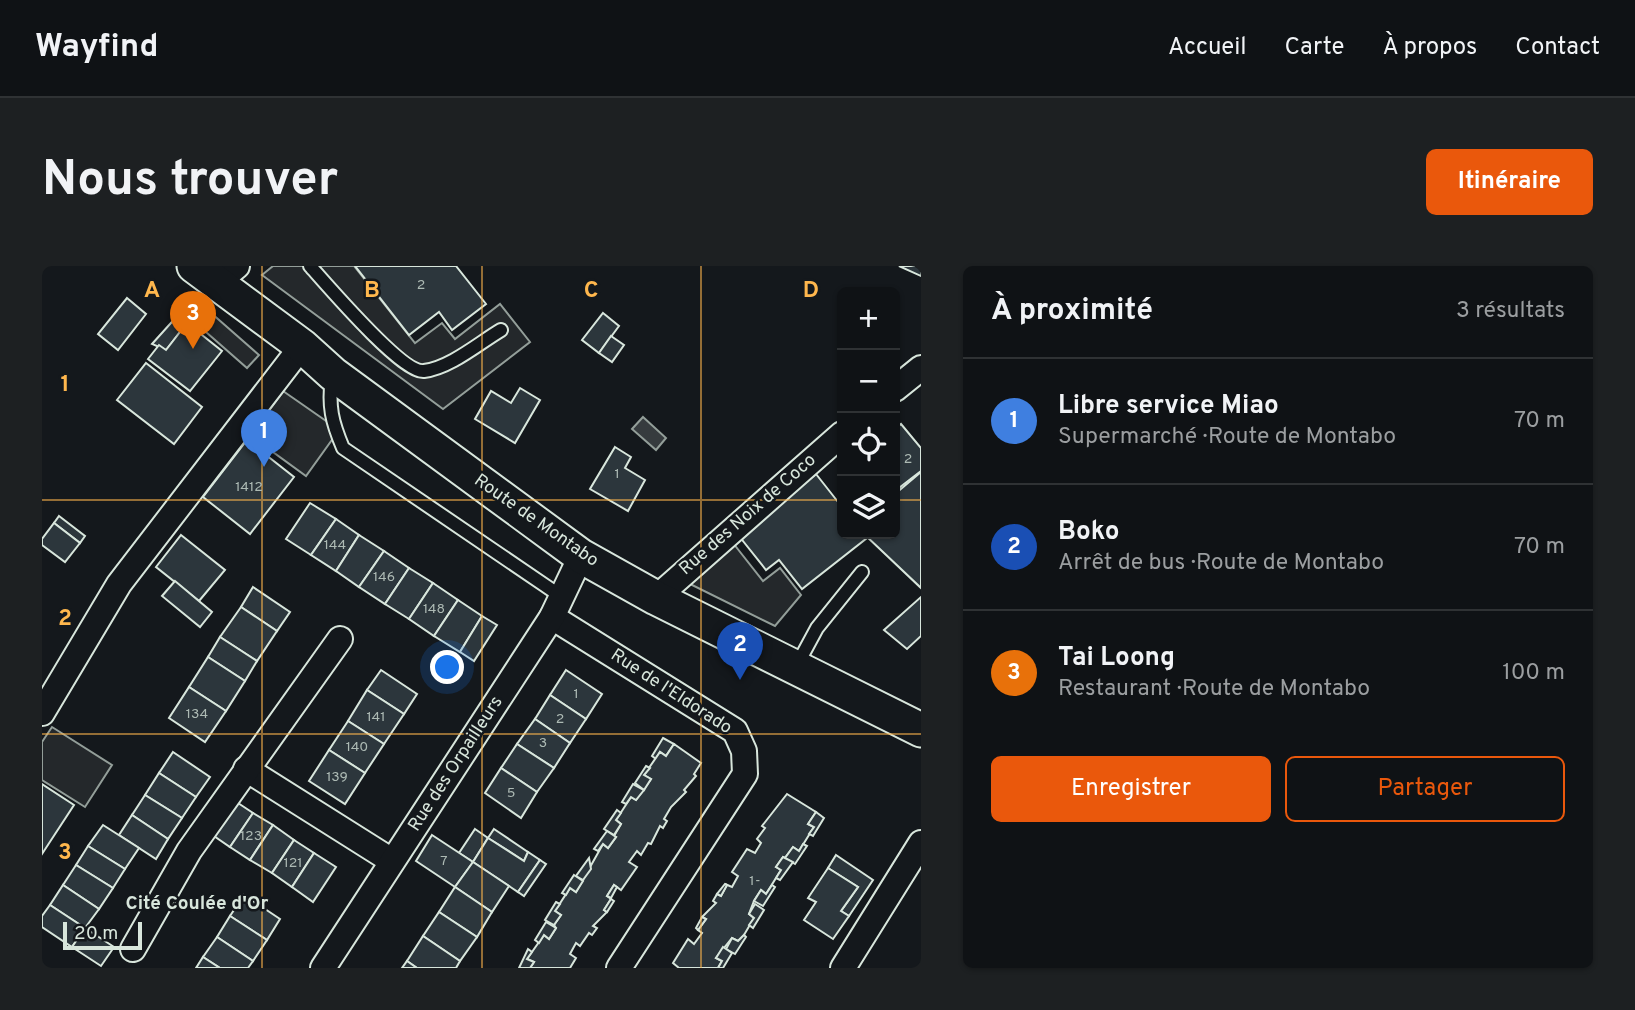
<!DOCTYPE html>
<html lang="fr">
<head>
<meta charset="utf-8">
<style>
  :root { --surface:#0f1215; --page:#1d2022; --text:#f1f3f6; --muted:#9b9ea0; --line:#2f3234; --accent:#ea580c }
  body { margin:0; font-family:Overpass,sans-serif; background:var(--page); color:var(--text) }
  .controls { position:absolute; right:21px; top:21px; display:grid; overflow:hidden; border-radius:10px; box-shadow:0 2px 5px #0004 }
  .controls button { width:63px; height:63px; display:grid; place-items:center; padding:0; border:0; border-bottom:2px solid var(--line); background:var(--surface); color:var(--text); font:35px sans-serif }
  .scale { position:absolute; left:21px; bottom:18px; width:79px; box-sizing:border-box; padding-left:7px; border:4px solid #d8e6dc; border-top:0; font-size:19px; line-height:24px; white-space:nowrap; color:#d8e6dc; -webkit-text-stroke:5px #14181c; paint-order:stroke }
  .you { position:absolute; left:406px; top:402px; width:24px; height:24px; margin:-18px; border:5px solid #fff; border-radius:50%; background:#1a73e8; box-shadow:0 0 0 10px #1a73e833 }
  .badge { display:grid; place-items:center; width:46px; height:46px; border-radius:50%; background:var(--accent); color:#fff; font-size:23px; font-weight:700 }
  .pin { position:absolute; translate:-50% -58px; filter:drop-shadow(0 2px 4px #0008) }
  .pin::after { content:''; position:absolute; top:37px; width:24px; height:21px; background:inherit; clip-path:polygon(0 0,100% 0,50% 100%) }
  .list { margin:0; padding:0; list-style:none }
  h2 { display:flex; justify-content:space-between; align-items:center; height:91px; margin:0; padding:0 28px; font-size:30px }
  h2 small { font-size:23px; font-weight:400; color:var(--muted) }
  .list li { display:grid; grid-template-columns:46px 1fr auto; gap:21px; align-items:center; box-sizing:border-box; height:126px; padding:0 28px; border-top:2px solid var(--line) }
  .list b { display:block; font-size:26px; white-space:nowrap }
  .list p { margin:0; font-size:23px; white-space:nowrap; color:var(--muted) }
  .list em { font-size:23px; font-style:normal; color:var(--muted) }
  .actions { display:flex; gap:14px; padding:21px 28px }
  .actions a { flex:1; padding:16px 0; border:2px solid var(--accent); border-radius:10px; text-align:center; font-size:24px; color:var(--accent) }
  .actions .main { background:var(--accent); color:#fff }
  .icon { flex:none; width:38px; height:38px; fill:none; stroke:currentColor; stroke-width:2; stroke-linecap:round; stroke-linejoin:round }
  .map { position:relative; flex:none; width:879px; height:702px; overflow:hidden; border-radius:10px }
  header { display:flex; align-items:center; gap:42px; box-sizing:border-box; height:98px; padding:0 35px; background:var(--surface); border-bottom:2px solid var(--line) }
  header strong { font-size:33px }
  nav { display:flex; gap:38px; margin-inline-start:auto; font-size:24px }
  .intro { display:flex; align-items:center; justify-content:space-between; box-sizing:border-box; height:168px; padding:0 42px }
  h1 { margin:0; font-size:49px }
  .button { padding:18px 32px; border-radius:10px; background:var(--accent); color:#fff; font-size:24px; font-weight:700 }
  main { display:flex; gap:42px; padding:0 42px }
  aside { flex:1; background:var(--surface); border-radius:10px; box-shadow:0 2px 5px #0004 }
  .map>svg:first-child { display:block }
  .parking { fill:#24282b; stroke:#939e99; stroke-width:2 }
  .water { fill:#363b3e; stroke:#939e99; stroke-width:2 }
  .building { fill:#2c363c; stroke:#d8e6dc; stroke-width:2 }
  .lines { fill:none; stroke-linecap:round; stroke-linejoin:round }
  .service-casing { stroke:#d8e6dc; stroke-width:16 }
  .minor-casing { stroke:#d8e6dc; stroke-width:28 }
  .secondary-casing { stroke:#d8e6dc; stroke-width:37 }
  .service { stroke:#14181c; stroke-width:12 }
  .minor { stroke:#14181c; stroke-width:24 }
  .secondary { stroke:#14181c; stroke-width:33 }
  .grid { fill:none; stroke:#ffb74d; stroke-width:2; stroke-opacity:0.55 }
  .labels { text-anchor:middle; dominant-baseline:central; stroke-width:5; stroke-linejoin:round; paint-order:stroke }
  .number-label { font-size:14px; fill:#adbab4 }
  .street-label { font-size:18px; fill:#d8e6dc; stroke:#14181c }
  .neighbourhood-label { font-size:19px; font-weight:bold; fill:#d8e6dc; stroke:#14181c }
  .grid-label { font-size:23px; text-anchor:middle; font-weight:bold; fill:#ffb74d; stroke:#14181c; stroke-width:5; stroke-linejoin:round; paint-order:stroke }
</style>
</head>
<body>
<header>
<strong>Wayfind</strong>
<nav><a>Accueil</a><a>Carte</a><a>À propos</a><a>Contact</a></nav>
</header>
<div class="intro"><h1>Nous trouver</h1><a class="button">Itinéraire</a></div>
<main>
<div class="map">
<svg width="879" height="702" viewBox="0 0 879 702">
  <rect width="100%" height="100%" fill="#14181c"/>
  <g class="parking">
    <path d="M231,0H312L373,77L400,57L413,73L458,38L488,76L401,143L220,9Z"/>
    <path d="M152,32L217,89L205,102L140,45Z"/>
    <path d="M241,125L297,164L264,210L209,170Z"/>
    <path d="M691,277L721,315L738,302L759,329L733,360L642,315Z"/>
    <path d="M10,461L70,499L43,541L0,514V476Z"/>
  </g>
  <path class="water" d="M601,151L624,172L614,184L590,163Z"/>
  <g class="building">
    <path d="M313,0H414L444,38L410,64L397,46L367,69Z"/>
    <path d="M857,0H879V10Z"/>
    <path d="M85,32L104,48L76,84L56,68Z"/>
    <path d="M561,47L577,60L557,87L540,74Z"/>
    <path d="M137,48L145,57L124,84L110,78Z"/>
    <path d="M145,57L180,85L148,125L106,93L117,79L124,84Z"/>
    <path d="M569,70L582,79L570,96L557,87Z"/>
    <path d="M104,97L160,141L132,178L75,134Z"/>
    <path d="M478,122L498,134L473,177L433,153L449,125L469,137Z"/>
    <path d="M859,158L879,182V205L853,225V163Z"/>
    <path d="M205,174L252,211L208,268L161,231Z"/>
    <path d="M573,181L589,191L583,202L603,214L586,245L548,223Z"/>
    <path d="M879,206V322L822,268H853V228Z"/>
    <path d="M774,208L800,241V268H822L825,272L760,323L737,294L724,304L697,270Z"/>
    <path d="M268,237L294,253L269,289L244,273Z"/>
    <path d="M17,250L43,270L38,277L12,257Z"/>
    <path d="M294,253L317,269L294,305L269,289Z"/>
    <path d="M12,257L38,277L23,296L0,279V273Z"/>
    <path d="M139,269L183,304L157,335L114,301Z"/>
    <path d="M317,269L342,285L317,321L294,305Z"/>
    <path d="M342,285L367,302L343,338L317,321Z"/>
    <path d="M367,302L391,317L367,353L343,338Z"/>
    <path d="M133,315L170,346L158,361L120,330Z"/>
    <path d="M391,317L416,334L392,370L367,353Z"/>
    <path d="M211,321L248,346L235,365L199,341Z"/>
    <path d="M879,331V370L865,383L842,364Z"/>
    <path d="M416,334L440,350L418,386L392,370Z"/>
    <path d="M199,341L235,365L215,395L178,371Z"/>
    <path d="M440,350L455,359L432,395L418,386Z"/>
    <path d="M178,371L215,395L203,415L166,391Z"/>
    <path d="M166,391L203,415L184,445L147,421Z"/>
    <path d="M339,404L375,428L362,448L325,424Z"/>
    <path d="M524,404L560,428L544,453L508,429Z"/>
    <path d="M147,421L184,445L163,476L127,452Z"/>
    <path d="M325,424L362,448L342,478L306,455Z"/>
    <path d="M508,429L544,453L528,477L493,453Z"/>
    <path d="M493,453L528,477L512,502L475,478Z"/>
    <path d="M306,455L342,478L323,507L287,484Z"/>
    <path d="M621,472L632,478L624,490L618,486L614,493L610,490Z"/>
    <path d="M475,478L512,502L495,526L459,502Z"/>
    <path d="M632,478L659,497L652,508L654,510L642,524L644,526L629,541L622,553L625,555L621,562L618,560L609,578L606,577L599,589L595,585L587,596L595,601L579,624L572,619L565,630L569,633L562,644L565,646L551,660L555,662L550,669L547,667L538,680L534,677L528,688L534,692L528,702H488L492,696L485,693L502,669L507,673L514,662L512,659L519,649L513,645L528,622L534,626L561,578L566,582L574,571L572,570L579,558L574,554L589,531L594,534L609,513L602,509L618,486L624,490Z"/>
    <path d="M287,484L323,507L303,538L267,515Z"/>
    <path d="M131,486L168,511L154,531L117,507Z"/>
    <path d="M604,500L608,502L602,509L609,513L602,524L593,517Z"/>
    <path d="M459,502L495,526L479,552L443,527Z"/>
    <path d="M117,507L154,531L140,552L103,529Z"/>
    <path d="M0,518L32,539L0,588Z"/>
    <path d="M591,518L602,524L594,534L589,531L584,538L580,536Z"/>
    <path d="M745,528L774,546L766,558L772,561L757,585L751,581L743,592L741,591L734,601L739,604L724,628L719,624L712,635L707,648L712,652L702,669L696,675L690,672L674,692L680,695L676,702H637L631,697L646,673L652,678L660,667L656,664L664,653L660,651L674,637L671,635L675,628L679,630L685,619L683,618L690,621L696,610L690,606L705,583L713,587L719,577L715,573L723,562L720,560Z"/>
    <path d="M103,529L140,552L126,573L90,549Z"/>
    <path d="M190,533L211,547L188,581L169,568Z"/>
    <path d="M575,544L579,547L574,554L579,558L572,569L562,563Z"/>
    <path d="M774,546L782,552L771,570L767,568L772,561L766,558Z"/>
    <path d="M211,547L231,559L208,594L188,581Z"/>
    <path d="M90,549L126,573L114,593L77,569Z"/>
    <path d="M61,559L97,582L83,603L46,580Z"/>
    <path d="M231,559L252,574L230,607L208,594Z"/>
    <path d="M433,563L446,572L431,596L417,587Z"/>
    <path d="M452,563L486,586L482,595L446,572Z"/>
    <path d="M565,565L574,571L566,582L561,578L556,585L552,583Z"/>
    <path d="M390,569L431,596L413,621L374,595Z"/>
    <path d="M446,572L482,595L486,586L498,594L476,626L431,596Z"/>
    <path d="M252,574L272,587L250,621L230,607Z"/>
    <path d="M761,578L765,580L753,598L743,592L751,581L757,585Z"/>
    <path d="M46,580L83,603L71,622L34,599Z"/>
    <path d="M272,587L294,601L271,636L250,621Z"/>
    <path d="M794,589L831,614L807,650L799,645L816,621L786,602Z"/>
    <path d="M741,591L751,596L738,614L734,612L739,604L734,601Z"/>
    <path d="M547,592L549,603L541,614L534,610Z"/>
    <path d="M498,594L504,598L482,630L476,626Z"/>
    <path d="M431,596L467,620L450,646L413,621Z"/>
    <path d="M34,599L71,622L57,643L21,619Z"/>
    <path d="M786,602L816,621L799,645L807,650L791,673L762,654L774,636L766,632Z"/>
    <path d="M532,609L541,615L534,626L528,622L524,629L520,627Z"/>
    <path d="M683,618L685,619L679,630L675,628Z"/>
    <path d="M21,619L57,643L43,662L8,639Z"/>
    <path d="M572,619L575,621L569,632L565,630Z"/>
    <path d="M730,619L733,621L721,640L712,635L719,624L724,628Z"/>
    <path d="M413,621L450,646L435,671L397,646Z"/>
    <path d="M202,629L238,653L225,674L188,650Z"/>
    <path d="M569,633L572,635L565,646L562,644Z"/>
    <path d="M514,636L518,638L513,645L519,649L512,659L503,654Z"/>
    <path d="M713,638L722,644L711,662L707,659L712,652L707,648Z"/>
    <path d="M8,639L43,662L30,681L0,661V650Z"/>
    <path d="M397,646L435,671L418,695L381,670Z"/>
    <path d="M188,650L225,674L211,695L175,671Z"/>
    <path d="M660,651L664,653L656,664L654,662Z"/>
    <path d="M504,656L514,662L507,673L502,669L497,677L493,674Z"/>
    <path d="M43,662L72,681L59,700L30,681Z"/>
    <path d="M702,669L704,671L693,688L684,683L690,672L696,675Z"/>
    <path d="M381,670L418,695L414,702H375L365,695Z"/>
    <path d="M175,671L211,695L206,702H178L161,691Z"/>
    <path d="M681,681L690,687L681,702H676L680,695L674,692Z"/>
    <path d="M486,683L490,686L485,693L492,696L488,702H477Z"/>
    <path d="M161,691L178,702H154Z"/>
    <path d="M365,695L375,702H360Z"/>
  </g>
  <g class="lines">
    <defs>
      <g id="service">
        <path d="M268,0C285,19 361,108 382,105C408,102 437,77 459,64"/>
        <path d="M290,112C286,140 290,156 301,182L520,331"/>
        <path d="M755,399L775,362L820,306"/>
      </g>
      <g id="minor">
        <path d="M176,16L195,0"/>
        <path d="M853,123L879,102"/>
        <path d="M614,332L800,168"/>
        <path d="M510,351L693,465L702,485L703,508L577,702"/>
        <path d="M0,447L77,318L260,80"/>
        <path d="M204,503L350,595"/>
        <path d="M91,683L147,585L298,373"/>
        <path d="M281,702L510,351L539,290"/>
        <path d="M801,702L879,577"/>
      </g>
      <path id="secondary" d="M152,0L260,80L291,108L539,290L614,332L879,464"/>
    </defs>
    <use href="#service" class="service-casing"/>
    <use href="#minor" class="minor-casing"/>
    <use href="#secondary" class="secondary-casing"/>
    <use href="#service" class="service"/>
    <use href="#minor" class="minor"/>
    <use href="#secondary" class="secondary"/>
  </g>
  <path class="grid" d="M220,0V702M440,0V702M659,0V702M0,234H800M853,234H879M0,468H879"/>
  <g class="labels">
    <g class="number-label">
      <text x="379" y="19">2</text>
      <text x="866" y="193">2</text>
      <text x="575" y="208">1</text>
      <text x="207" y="221">1412</text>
      <text x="293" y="279">144</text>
      <text x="342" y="311">146</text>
      <text x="392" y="343">148</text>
      <text x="534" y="428">1</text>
      <text x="155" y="448">134</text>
      <text x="334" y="451">141</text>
      <text x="518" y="453">2</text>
      <text x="501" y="477">3</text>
      <text x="315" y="481">140</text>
      <text x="295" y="511">139</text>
      <text x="469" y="527">5</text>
      <text x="209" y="570">123</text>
      <text x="402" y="595">7</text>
      <text x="251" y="597">121</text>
      <text x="713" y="615">1-</text>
    </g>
    <g class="street-label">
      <text transform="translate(706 249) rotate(-41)">Rue des Noix de Coco</text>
      <text transform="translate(494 255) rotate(35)">Route de Montabo</text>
      <text transform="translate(629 426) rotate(33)">Rue de l'Eldorado</text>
      <text transform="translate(414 498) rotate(-57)">Rue des Orpailleurs</text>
    </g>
    <g class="neighbourhood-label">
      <text x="155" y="638">Cité Coulée d'Or</text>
    </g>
  </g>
  <g class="grid-label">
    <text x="110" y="31">A</text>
    <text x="330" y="31">B</text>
    <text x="549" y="31">C</text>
    <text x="769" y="31">D</text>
    <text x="23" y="125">1</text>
    <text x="23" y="359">2</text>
    <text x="23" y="593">3</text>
  </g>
</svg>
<div class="controls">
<button>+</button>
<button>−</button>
<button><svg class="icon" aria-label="locate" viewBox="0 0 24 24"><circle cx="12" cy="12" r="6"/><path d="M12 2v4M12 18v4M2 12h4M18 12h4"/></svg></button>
<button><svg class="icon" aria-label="layers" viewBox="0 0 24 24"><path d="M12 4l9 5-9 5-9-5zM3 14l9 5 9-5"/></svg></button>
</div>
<div class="scale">20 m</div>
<div class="you"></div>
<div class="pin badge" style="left:222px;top:201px;background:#3f7fe0">1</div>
<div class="pin badge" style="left:698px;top:414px;background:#1a4fb4">2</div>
<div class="pin badge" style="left:151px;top:83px;background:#e8710a">3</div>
</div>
<aside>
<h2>À proximité<small>3 résultats</small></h2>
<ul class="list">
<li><span class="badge" style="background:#3f7fe0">1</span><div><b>Libre service Miao</b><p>Supermarché · Route de Montabo</p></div><em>70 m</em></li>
<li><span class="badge" style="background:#1a4fb4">2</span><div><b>Boko</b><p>Arrêt de bus · Route de Montabo</p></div><em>70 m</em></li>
<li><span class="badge" style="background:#e8710a">3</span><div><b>Tai Loong</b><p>Restaurant · Route de Montabo</p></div><em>100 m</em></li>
</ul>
<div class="actions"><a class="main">Enregistrer</a><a>Partager</a></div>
</aside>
</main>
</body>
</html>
